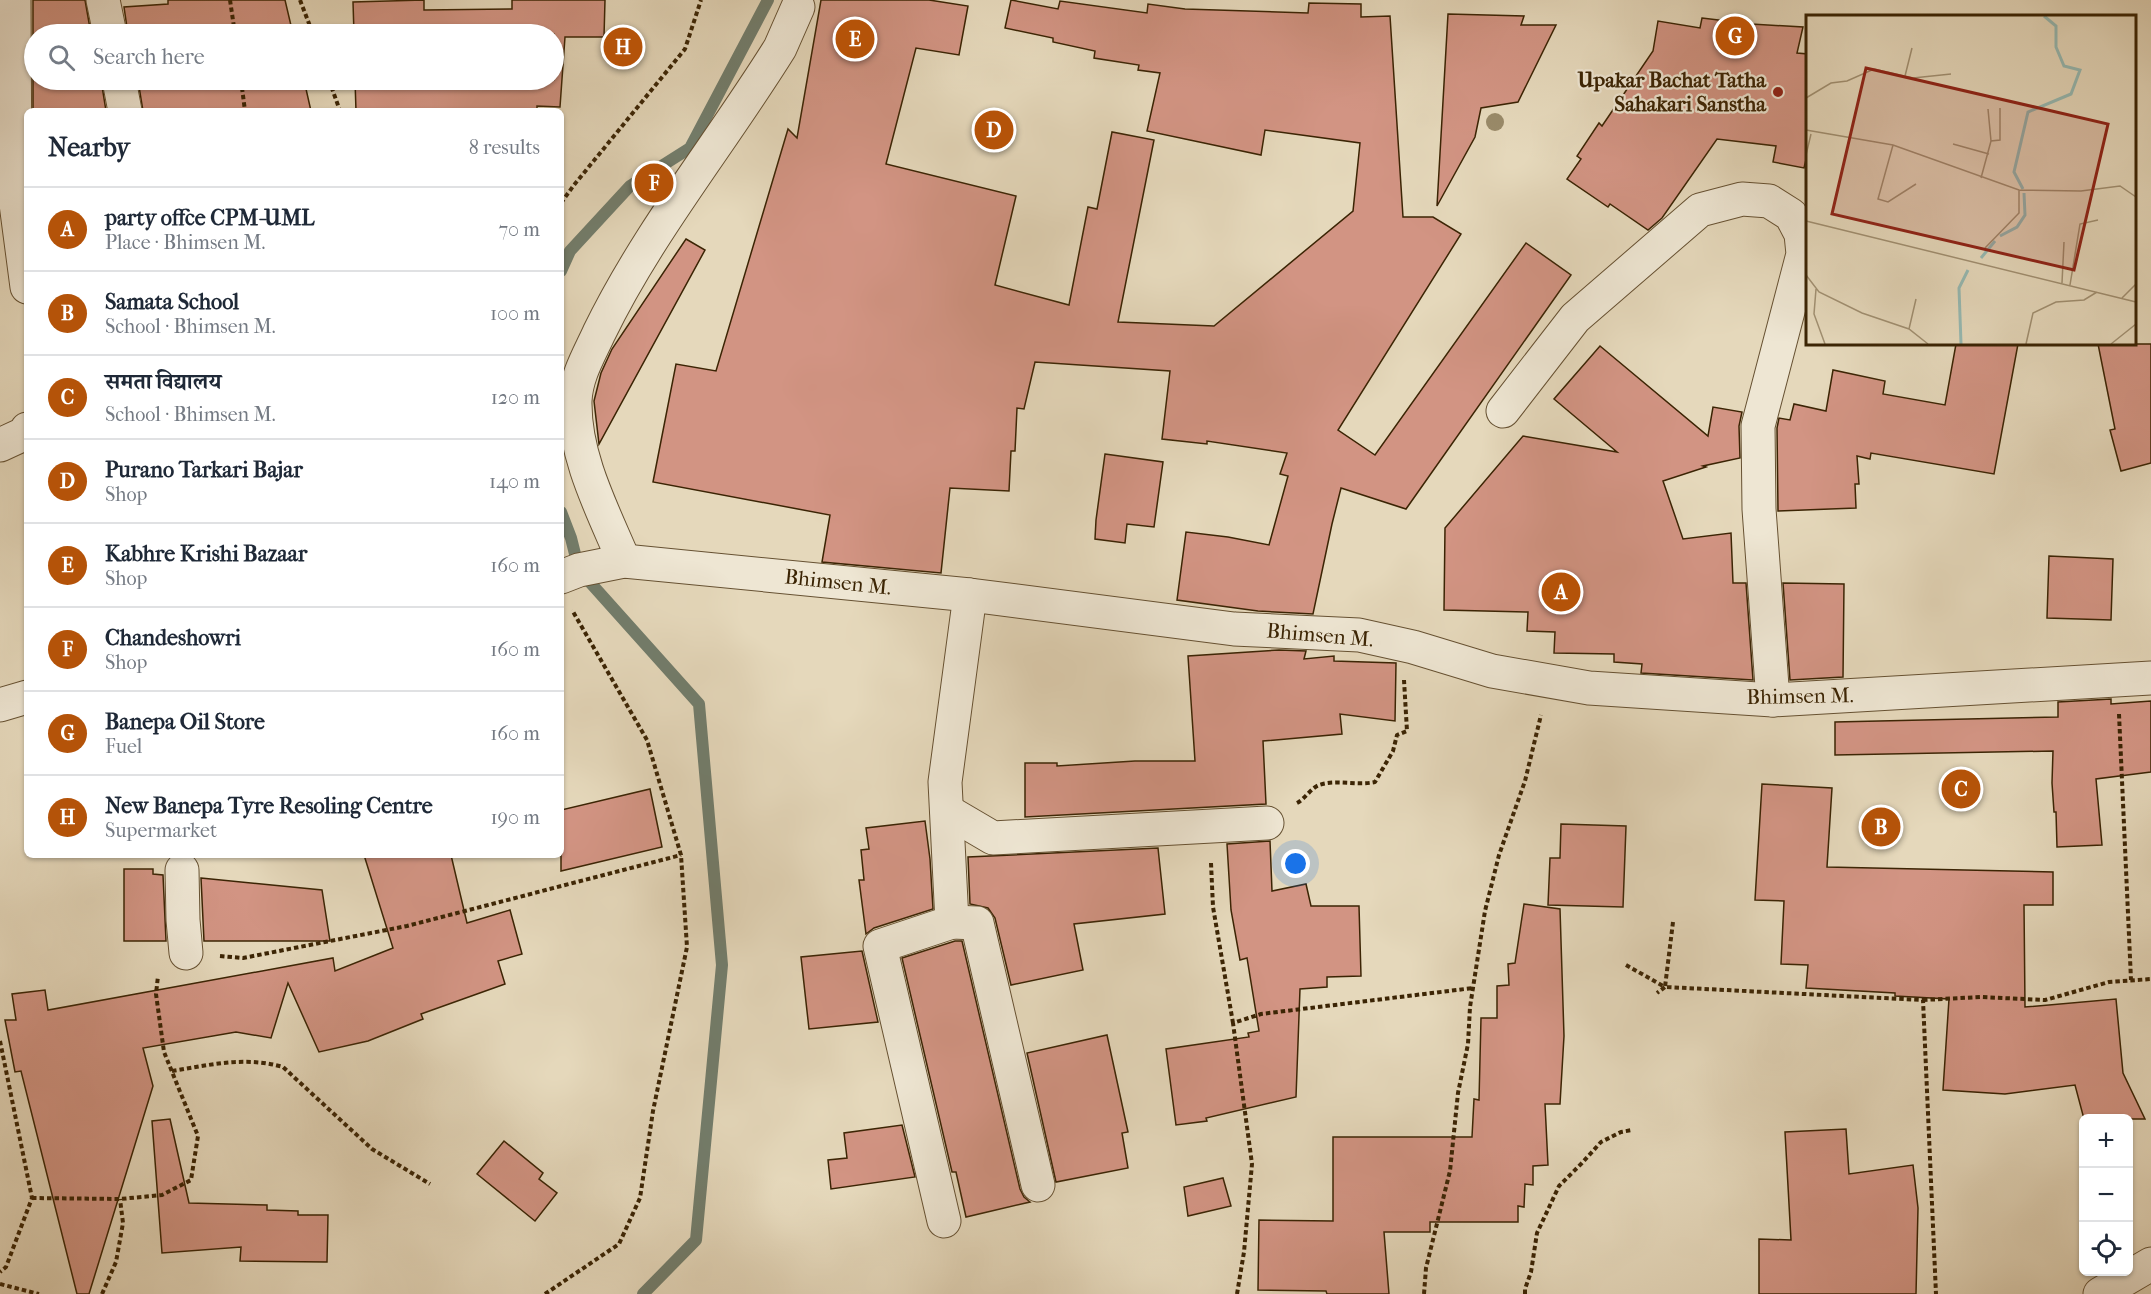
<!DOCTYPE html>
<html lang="en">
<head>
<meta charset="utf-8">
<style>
  :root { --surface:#fff; --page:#f2f2f3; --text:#1f2937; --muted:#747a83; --line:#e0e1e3; --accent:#b45309 }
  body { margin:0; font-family:"IM FELL French Canon","Noto Serif Devanagari",serif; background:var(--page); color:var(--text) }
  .controls { position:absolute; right:18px; bottom:18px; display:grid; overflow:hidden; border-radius:9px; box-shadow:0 2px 4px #0004 }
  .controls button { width:54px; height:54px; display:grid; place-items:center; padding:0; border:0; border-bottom:2px solid var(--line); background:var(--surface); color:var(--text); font:30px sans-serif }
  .you { position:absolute; left:1296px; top:864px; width:21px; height:21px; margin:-15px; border:4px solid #fff; border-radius:50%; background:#1a73e8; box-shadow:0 0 0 9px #1a73e833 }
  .badge { display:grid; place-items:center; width:39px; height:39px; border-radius:50%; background:var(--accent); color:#fff; font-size:20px; font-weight:700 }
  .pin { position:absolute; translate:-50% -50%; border:3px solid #fff; box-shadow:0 2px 6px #0006 }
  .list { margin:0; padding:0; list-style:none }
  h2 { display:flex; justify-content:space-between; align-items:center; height:78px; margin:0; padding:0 24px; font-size:26px }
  h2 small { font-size:20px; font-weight:400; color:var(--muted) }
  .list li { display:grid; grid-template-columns:39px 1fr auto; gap:18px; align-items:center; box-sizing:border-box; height:84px; padding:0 24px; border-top:2px solid var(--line) }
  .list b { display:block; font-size:22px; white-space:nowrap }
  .list p { margin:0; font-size:20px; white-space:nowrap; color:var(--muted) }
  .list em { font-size:20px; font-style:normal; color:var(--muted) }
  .icon { flex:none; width:33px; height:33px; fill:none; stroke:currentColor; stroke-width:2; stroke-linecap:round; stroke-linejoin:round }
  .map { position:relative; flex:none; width:2151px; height:1294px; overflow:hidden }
  .search { position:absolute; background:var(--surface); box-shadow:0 2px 4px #0004; left:24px; top:24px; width:540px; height:66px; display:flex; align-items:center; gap:15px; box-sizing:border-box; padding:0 21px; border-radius:33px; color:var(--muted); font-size:22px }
  .panel { position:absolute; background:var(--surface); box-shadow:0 2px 4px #0004; left:24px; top:108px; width:540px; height:750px; border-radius:9px }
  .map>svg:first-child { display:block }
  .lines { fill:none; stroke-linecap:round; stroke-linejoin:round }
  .stream { stroke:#727d6c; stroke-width:12 }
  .building { fill:#d29483; stroke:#3b2404; stroke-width:1.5 }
  .minor-casing { stroke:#665132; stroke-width:35 }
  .path { stroke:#3b2404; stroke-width:4; stroke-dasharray:4.5 3; stroke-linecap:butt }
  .minor { stroke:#eee6d3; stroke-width:33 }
  .tree { fill:#998a69 }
  .poi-dot { fill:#8f2418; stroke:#eee6d3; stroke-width:2 }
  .labels { text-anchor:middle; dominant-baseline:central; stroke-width:4.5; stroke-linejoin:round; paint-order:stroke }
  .poi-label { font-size:21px; font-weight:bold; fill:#3b2404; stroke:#eee6d3; text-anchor:end }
  .street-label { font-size:21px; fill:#3b2404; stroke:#eee6d3 }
  .inset-river { fill:none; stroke:#96b9b2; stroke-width:3 }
  .inset-road { fill:none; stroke:#a19072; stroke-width:1.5 }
  .view { fill:#8f2418; fill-opacity:0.15; stroke:#8f2418; stroke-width:3 }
  .inset-edge { fill:none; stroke:#3b2404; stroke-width:3 }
</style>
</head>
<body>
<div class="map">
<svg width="2151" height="1294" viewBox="0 0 2151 1294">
  <rect width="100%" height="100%" fill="#e5d8bb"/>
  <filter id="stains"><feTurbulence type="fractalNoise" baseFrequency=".00333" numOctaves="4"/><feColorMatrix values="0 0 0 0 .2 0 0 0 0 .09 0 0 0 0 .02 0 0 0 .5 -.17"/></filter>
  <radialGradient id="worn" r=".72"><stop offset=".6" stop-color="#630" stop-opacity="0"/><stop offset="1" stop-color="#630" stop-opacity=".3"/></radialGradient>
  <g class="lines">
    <g class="stream">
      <path d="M561,271L570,251L630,186L690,148L768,0"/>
      <path d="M561,512L571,538L579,570L699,704L722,965L696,1240L643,1294"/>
    </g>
  </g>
  <g class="building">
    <path d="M33,0H85L91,34H34V80H101L106,111H33Z"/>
    <path d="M168,0H285L293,34H128L124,7L168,4Z"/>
    <path d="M424,0V10L512,9V0H605L604,37H565L560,107L537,106V111H356L355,80H554V34H354L353,2Z"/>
    <path d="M821,0H929L968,6L959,55L916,48L886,164L1016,196L995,285L1069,305L1088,207L1097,209L1112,132L1154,140L1118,322L1214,326L1353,211L1360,143L1265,130L1261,155L1147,131L1160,73L1138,70L1139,65L1094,58L1095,51L1053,42V38L1005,28L1011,0L1058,9L1060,1L1147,13L1148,4L1185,9L1308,13L1309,3L1361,4V17L1390,16L1403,217H1433L1461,234L1338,430L1375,455L1526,243L1571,275L1406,509L1341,488L1332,524L1313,614L1258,611L1177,600L1186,532L1228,537L1269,545L1288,476L1280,474L1287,453L1207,441V444L1162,439L1170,371L1035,362L1024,409L1017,408L1015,451H1011L1009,491L950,488L941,573L822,562L830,515L653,482L676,364L716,371L788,129L797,138Z"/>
    <path d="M1448,14L1524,16L1521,25H1556L1518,102L1481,108L1475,137L1437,206Z"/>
    <path d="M1702,18L1751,24L1803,27L1797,53L1808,54V151L1804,168L1773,162L1776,146L1717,139L1662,218L1648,230L1610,204L1608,207L1567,179L1581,159L1577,156L1599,123L1602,126L1653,51L1658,21L1700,28Z"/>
    <path d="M138,80H304L311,111H143Z"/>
    <path d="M686,239L705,250L599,444L594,401L601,373L612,349Z"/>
    <path d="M1956,344H2018L1994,474L1871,453L1870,459L1857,456L1859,484H1855L1856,508L1778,511L1777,428L1779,418L1790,420L1794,404L1826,411L1833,370L1885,381L1883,394L1945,405Z"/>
    <path d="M2098,344H2151V463L2121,471L2110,430L2115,429Z"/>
    <path d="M1600,346L1708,436L1713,407L1742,412L1739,426L1740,458L1703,466L1706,467L1663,481L1683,539L1731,533L1733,583H1746L1753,680L1641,673L1642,664L1614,662V654L1554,653L1555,632L1527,631L1528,612L1444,610L1445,528L1523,436L1617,452L1554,399Z"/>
    <path d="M1105,454L1163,462L1154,527L1127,524L1125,543L1095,539L1096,520Z"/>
    <path d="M2049,556L2113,559L2111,620L2047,618Z"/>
    <path d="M1783,583L1844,584L1843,677L1790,680Z"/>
    <path d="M1279,650L1306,651L1304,659L1334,656V661L1396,663L1395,721L1340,714L1342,734L1263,741L1266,804L1025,817V763H1057V766L1135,761H1195L1188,656Z"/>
    <path d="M2111,699V704L2151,701V772L2096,779L2102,845L2057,847L2056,812H2054L2052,783L2053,751L1835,755V722L2058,717V702Z"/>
    <path d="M1762,784L1832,788L1827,867L2053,872V905H2024L2025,1007L2116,999L2123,1073L2145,1119H2084L2075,1085L2005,1094L1943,1090L1949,999L1895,996V993L1806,988L1808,965L1781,964L1784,901L1755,900Z"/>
    <path d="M650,789L662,847L561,871V810Z"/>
    <path d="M925,821L930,859L933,909L874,928L866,934L859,880H864L861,850L869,849L866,828Z"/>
    <path d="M1561,824L1626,826L1623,907L1548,905L1550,858H1560Z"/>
    <path d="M1270,841L1272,891L1306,884L1311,906H1359L1361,976L1327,977V987L1300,989L1296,1097L1206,1118L1207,1121L1176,1125L1166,1049L1249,1037L1248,1033L1259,1031L1247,958L1240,960L1231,910L1227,844Z"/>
    <path d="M1158,848L1165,914L1074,924L1083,970L1011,985L995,918L988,908L970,904L968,857Z"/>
    <path d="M364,855H451L467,923L510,910L522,954L498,961L505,984L421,1014L423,1019L368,1041L319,1052L288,983L271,1038L236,1032L143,1048L153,1086L89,1294H77L21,1071L15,1072L5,1020H16L12,994L45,990L48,1010L333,958L335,971L393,948Z"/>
    <path d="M124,869H153V874L163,875L166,941H124Z"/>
    <path d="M201,878L322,890L330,941H204Z"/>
    <path d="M1524,904L1560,909L1564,1036L1560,1104H1545L1548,1165L1533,1166V1185L1525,1184L1524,1207L1518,1206V1222H1430V1232H1384L1389,1294H1327L1326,1291L1258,1290L1259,1220L1333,1221V1137H1472L1474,1099L1479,1100L1481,1018H1497V986L1509,985L1508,964L1515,963Z"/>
    <path d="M955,941H962L1020,1189L1024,1197L1030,1202L966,1217L956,1172H952L902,958Z"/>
    <path d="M862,951L878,1022L809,1029L801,957Z"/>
    <path d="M1107,1035L1128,1132L1122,1133L1128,1168L1056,1182L1027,1053Z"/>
    <path d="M170,1119L189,1203L267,1205V1210L298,1211V1215H328L327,1262L240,1261L241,1247L162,1253L152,1121Z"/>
    <path d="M902,1125L915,1177L831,1189L828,1160L847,1158L844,1133Z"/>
    <path d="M1846,1129L1849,1174L1913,1165L1918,1208L1916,1294H1759V1239L1791,1240L1785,1132Z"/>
    <path d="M504,1141L543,1173L539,1179L557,1193L535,1221L477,1174Z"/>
    <path d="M1223,1178L1231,1206L1188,1216L1184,1187Z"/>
  </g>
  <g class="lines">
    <defs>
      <g id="minor">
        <path d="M14,0L15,196L27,287"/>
        <path d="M103,0L110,34"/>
        <path d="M119,80L125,111"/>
        <path d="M1503,411L1575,318L1700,210L1742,199L1769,201L1791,215L1801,234L1803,254L1758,426L1759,509L1773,700"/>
        <path d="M0,445L26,433L27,429"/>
        <path d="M624,561C603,511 574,457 575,401C576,376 589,355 599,333C648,232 721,143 780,48L798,7"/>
        <path d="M561,577L579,570L624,561L970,595L1234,629L1359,635L1413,647L1492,671L1589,688L1773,700L2151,678"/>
        <path d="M0,705L27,697"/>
        <path d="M947,811L993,838L1267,823"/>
        <path d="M182,870L183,920L186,953"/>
        <path d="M952,922L977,923L1038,1185"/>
        <path d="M944,1221L880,946L952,922L945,782L970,595"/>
        <path d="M2100,1294L2151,1264"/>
      </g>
    </defs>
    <use href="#minor" class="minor-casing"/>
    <g class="path">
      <path d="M230,0L235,34"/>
      <path d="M300,0L313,34"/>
      <path d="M241,80L245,111"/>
      <path d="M329,80L340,111"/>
      <path d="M561,203L574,185L685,49L701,0"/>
      <path d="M2119,714L2131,980"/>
      <path d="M1297,803C1305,799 1311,788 1319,785C1337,779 1357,786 1375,782L1393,751L1397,735L1407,731L1404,680"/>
      <path d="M1211,863L1213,907L1233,1023"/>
      <path d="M1673,922L1665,987L1923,1000L1936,1294"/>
      <path d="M220,956L243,958L407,926L681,855"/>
      <path d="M1626,965L1665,987L1657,993"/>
      <path d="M1923,1000L1981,997L2045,1000L2109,982L2151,979"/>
      <path d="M0,1041L32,1198L6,1267L0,1272"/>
      <path d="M172,1071C210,1065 245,1056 283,1067L372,1149L430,1184"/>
      <path d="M32,1198L120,1199L162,1195L191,1180L198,1136L164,1052L156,994L158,976"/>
      <path d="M0,1284L39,1294"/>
      <path d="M102,1294L116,1262L123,1223L120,1199"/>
      <path d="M545,1294L619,1244L640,1198L653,1111L687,947L681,855L647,740L572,610"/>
      <path d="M1237,1294L1244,1252L1252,1164L1233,1023L1261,1014L1473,988"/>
      <path d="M1424,1294L1426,1268L1450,1171L1458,1093L1468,1044L1470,1007L1485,911L1499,855L1525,781L1541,715"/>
      <path d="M1525,1294V1289L1531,1272L1537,1233L1559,1186L1582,1163L1601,1142L1621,1132L1632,1130"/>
    </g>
    <use href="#minor" class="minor"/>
  </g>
  <circle class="tree" cx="1495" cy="122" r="9"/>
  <circle class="poi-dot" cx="1778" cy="92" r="6"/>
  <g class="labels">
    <g class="poi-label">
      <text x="1766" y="80">Upakar Bachat Tatha<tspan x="1766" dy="24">Sahakari Sanstha</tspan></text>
    </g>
    <g class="street-label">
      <text transform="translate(838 582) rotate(6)">Bhimsen M.</text>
      <text transform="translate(1320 635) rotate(5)">Bhimsen M.</text>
      <text transform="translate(1800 696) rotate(-1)">Bhimsen M.</text>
    </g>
  </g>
  <g transform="translate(1806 15)">
    <rect width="330" height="330" fill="#e5d8bb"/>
    <path class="inset-river" d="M217,174L208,157L222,97L265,79L274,55L258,51L250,32V11L238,1M194,221L211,212L219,200L218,178M175,243L189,226M155,329L153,273L162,255"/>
    <path class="inset-road" d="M99,61L106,33M0,83L25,68L41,66L68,54L107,63L145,59M182,94L185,126M0,115L87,130L213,175L275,176L314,171L330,182M147,129L183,139M87,130L72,184L82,187L110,169M0,140L5,119M175,163L185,126L194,125V93M0,206L330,287M179,233L213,198V175M0,260L13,277L56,298L103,314L122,329M256,268L258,227M264,270L274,209L292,205M10,274L8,299L19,329M316,283L330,269M103,314L110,284M220,329L227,298L250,287L278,285L291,277M305,329L330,309"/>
    <path class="view" d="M60,53L302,109L268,255L26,199Z"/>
    <rect width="330" height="330" class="inset-edge"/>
  </g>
  <rect width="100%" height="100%" filter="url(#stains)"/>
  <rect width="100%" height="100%" fill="url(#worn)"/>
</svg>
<div class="controls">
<button>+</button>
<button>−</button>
<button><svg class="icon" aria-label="locate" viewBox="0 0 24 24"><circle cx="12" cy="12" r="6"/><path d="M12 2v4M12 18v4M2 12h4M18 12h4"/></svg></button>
</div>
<div class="you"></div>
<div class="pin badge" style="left:1561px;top:592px">A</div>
<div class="pin badge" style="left:1881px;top:827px">B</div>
<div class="pin badge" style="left:1961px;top:789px">C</div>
<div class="pin badge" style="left:994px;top:130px">D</div>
<div class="pin badge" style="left:855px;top:39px">E</div>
<div class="pin badge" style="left:654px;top:183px">F</div>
<div class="pin badge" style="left:1735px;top:36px">G</div>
<div class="pin badge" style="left:623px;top:47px">H</div>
<div class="search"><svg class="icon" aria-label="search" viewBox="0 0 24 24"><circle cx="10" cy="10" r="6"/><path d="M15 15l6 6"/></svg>Search here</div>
<section class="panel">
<h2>Nearby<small>8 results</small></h2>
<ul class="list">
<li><span class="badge">A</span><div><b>party offce CPM-UML</b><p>Place · Bhimsen M.</p></div><em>70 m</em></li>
<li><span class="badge">B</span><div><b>Samata School</b><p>School · Bhimsen M.</p></div><em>100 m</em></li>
<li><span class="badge">C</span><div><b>समता विद्यालय</b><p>School · Bhimsen M.</p></div><em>120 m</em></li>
<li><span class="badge">D</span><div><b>Purano Tarkari Bajar</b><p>Shop</p></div><em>140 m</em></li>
<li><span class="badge">E</span><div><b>Kabhre Krishi Bazaar</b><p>Shop</p></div><em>160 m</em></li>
<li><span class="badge">F</span><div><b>Chandeshowri</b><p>Shop</p></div><em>160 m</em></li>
<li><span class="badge">G</span><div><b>Banepa Oil Store</b><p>Fuel</p></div><em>160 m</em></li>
<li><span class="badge">H</span><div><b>New Banepa Tyre Resoling Centre</b><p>Supermarket</p></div><em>190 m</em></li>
</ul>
</section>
</div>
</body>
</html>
